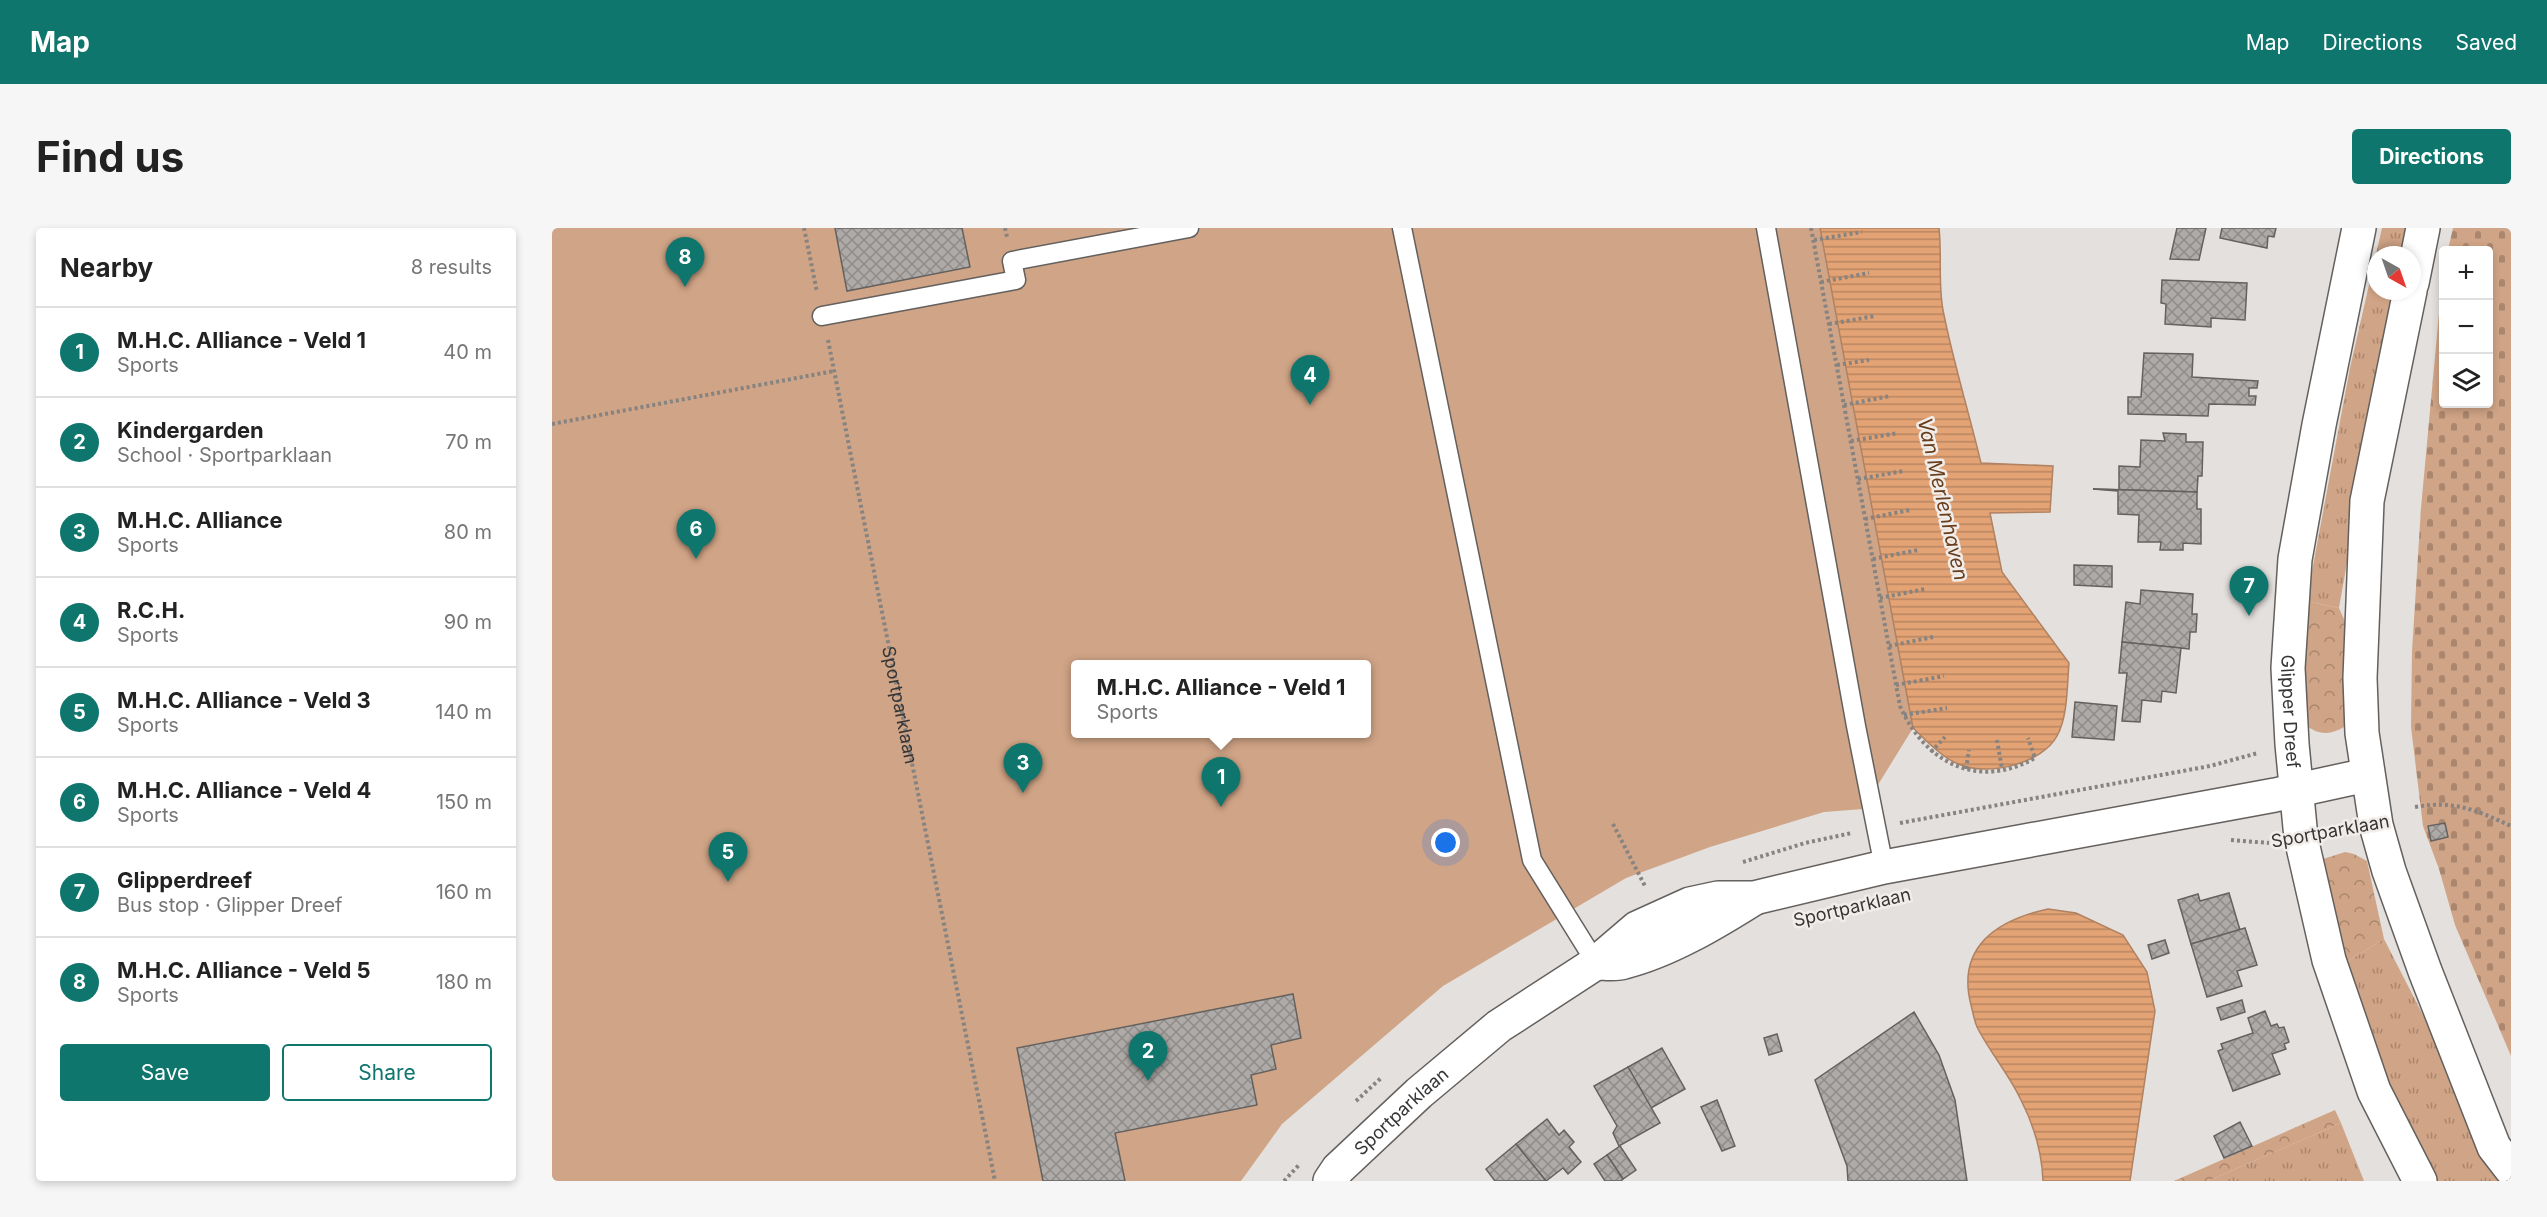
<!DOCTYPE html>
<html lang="en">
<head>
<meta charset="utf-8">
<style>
  :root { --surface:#fff; --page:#f6f6f6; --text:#222; --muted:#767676; --line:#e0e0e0; --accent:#0f766e }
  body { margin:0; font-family:Inter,sans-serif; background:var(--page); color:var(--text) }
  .controls { position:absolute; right:18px; top:18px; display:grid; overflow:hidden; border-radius:6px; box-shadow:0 3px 9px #0003 }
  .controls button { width:54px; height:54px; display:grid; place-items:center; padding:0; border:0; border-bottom:2px solid var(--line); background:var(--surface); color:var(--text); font:30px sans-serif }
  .compass { position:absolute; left:1815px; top:18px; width:54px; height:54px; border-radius:50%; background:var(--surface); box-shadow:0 3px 9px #0003; rotate:140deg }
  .you { position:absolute; left:894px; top:615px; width:21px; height:21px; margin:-15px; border:4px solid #fff; border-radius:50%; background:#1a73e8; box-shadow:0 0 0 9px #1a73e833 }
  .badge { display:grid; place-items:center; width:39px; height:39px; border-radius:50%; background:var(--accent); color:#fff; font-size:20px; font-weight:700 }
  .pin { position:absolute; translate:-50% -50px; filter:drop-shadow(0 2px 3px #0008) }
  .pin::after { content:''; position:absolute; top:32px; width:21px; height:18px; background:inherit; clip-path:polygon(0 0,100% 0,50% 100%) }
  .popup { position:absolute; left:519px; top:432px; width:300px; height:78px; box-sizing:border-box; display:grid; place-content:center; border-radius:6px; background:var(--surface); filter:drop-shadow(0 2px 4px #0005); font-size:20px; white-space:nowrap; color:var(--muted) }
  .popup b { font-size:22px; color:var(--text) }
  .popup::after { content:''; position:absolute; left:50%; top:100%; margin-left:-12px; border:12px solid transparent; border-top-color:var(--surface) }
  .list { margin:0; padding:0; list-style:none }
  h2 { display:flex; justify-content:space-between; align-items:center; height:78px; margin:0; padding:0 24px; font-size:26px }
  h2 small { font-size:20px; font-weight:400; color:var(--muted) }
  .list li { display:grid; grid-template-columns:39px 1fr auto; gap:18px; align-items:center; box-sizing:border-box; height:90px; padding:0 24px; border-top:2px solid var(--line) }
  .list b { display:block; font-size:22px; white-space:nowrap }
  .list p { margin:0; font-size:20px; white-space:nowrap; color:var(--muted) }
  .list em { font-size:20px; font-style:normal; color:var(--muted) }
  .actions { display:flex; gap:12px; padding:18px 24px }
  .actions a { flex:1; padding:14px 0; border:2px solid var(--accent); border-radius:6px; text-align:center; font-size:21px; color:var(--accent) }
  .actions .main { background:var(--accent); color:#fff }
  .icon { flex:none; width:33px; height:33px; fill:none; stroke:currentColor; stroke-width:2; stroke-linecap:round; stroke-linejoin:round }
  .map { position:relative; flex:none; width:1959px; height:953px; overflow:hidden; border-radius:6px }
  header { display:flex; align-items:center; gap:36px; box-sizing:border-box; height:84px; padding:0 30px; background:var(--accent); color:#fff }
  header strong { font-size:28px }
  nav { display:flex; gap:33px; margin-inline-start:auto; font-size:21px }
  .intro { display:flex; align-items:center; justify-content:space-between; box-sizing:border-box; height:144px; padding:0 36px }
  h1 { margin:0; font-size:42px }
  .button { padding:15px 27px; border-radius:6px; background:var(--accent); color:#fff; font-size:21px; font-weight:700 }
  main { display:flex; gap:36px; padding:0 36px }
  aside { flex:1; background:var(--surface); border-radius:6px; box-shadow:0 3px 9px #0003 }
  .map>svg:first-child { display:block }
  .grass { fill:url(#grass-tufts) }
  .forest { fill:url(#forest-crowns) }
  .cemetery { fill:url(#cemetery-stones) }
  .garden { fill:#d0a486; fill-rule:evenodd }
  .water { fill:url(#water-rules); stroke:#b08262; stroke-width:1.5 }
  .building { fill:url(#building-cross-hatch); stroke:#65615f; stroke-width:1.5 }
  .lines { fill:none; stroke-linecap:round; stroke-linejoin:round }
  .service-casing { stroke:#64605e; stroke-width:21 }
  .tertiary-casing { stroke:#64605e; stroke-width:36 }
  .path { stroke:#868381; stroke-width:4; stroke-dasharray:3 3; stroke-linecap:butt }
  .service { stroke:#fff; stroke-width:18 }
  .tertiary { stroke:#fff; stroke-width:33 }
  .labels { text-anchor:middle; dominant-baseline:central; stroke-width:5; stroke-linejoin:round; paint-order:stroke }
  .street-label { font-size:18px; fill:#383635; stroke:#f1edea }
  .water-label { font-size:20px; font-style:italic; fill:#693e1c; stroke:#f1edea }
</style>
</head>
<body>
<header>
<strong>Map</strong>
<nav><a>Map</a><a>Directions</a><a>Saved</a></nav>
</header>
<div class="intro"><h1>Find us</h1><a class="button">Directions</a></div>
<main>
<aside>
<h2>Nearby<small>8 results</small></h2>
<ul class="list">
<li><span class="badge">1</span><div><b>M.H.C. Alliance - Veld 1</b><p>Sports</p></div><em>40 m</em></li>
<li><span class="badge">2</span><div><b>Kindergarden</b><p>School · Sportparklaan</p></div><em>70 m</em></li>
<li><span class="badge">3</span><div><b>M.H.C. Alliance</b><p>Sports</p></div><em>80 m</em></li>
<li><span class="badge">4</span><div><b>R.C.H.</b><p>Sports</p></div><em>90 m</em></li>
<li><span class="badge">5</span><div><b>M.H.C. Alliance - Veld 3</b><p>Sports</p></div><em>140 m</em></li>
<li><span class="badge">6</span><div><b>M.H.C. Alliance - Veld 4</b><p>Sports</p></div><em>150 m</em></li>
<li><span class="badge">7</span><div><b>Glipperdreef</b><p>Bus stop · Glipper Dreef</p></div><em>160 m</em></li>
<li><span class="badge">8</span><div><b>M.H.C. Alliance - Veld 5</b><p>Sports</p></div><em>180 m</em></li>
</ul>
<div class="actions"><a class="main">Save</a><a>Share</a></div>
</aside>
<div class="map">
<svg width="1959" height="953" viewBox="0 0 1959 953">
  <defs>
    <pattern id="grass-tufts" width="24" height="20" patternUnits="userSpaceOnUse" patternTransform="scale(1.5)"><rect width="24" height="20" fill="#d0a486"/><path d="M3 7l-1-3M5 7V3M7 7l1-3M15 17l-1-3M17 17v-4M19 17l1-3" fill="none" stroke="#aa866e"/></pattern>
    <pattern id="forest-crowns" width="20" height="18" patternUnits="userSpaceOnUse" patternTransform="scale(1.5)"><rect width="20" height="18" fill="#d0a486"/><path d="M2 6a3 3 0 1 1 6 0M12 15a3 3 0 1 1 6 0" fill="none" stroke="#aa866e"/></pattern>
    <pattern id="cemetery-stones" width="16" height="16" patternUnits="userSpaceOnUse" patternTransform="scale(1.5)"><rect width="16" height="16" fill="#d0a486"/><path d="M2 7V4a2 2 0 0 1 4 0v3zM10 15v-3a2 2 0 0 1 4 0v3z" fill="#aa866e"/></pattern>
    <pattern id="water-rules" width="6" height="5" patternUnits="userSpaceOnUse" patternTransform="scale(1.5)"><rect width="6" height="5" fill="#e3a375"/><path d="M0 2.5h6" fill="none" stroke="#b98661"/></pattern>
    <pattern id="building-cross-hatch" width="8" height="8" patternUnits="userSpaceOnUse" patternTransform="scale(1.5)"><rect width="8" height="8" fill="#aeaaa7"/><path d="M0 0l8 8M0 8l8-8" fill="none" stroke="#8f8b89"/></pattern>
  </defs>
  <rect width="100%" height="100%" fill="#e4e0dd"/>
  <g class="grass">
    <path d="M1830,0H1859L1854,27H1824V63H1846L1823,176L1787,380L1749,372L1760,343L1798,140Z"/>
    <path d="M1832,711L1956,953H1886L1858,908L1825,830L1791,736Z"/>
    <path d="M1789,895L1812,953H1656Z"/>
  </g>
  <g class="forest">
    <path d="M1749,372L1787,380L1799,407L1800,493C1786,505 1770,510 1755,498Z"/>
    <path d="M1793,624L1802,626L1815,633L1832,711L1791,736L1763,640L1771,631Z"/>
    <path d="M1783,882L1789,895L1656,953H1622Z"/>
  </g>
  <path class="cemetery" d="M1901,0H1959V828L1903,697L1887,641L1871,598L1859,499L1860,423L1869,280L1891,42L1892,176H1936V22H1896Z"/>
  <path class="garden" d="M0,0H1268L1361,500L1311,581L1272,584L1158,619L1074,650L891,758L730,896L689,953H0ZM524,436H814V506H524Z"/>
  <g class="water">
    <path d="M1268,0H1387C1390,28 1386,55 1391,82C1401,134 1417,184 1429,235L1501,238L1498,284L1438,285L1450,344L1517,435C1515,458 1516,488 1505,508C1490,536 1436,548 1409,537C1391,531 1375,513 1361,500Z"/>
    <path d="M1496,681L1524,685L1571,707L1595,744L1603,783L1578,953H1491C1490,924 1481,895 1468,870C1456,845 1437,823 1425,799C1422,792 1421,784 1419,777C1404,719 1445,692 1496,681Z"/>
  </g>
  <g class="building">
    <path d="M283,0H410L418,39L295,63Z"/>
    <path d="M1625,0H1654L1647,32L1618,31Z"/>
    <path d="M1670,0H1724L1722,9L1716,8L1715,20L1668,10Z"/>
    <path d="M1610,52L1695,55L1693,92L1659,90V99L1613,96L1614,76L1609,75Z"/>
    <path d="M1592,125L1641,126L1640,149L1706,153L1705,160H1697V168H1704L1703,177L1657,176L1656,188L1576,186V169H1589Z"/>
    <path d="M1611,205L1634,206V214H1651L1650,248H1646L1645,264L1541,261L1567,262V238L1588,239L1589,212L1613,213Z"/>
    <path d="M1541,261L1645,264V281H1649V316L1631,315V322H1608L1609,314H1586L1587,287L1566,286V263Z"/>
    <path d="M1522,337L1560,338V359L1522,357Z"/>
    <path d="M1589,362L1641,366L1640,386H1645L1644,404H1638L1637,421L1570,414L1574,374L1588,376Z"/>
    <path d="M1570,414L1629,420L1624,465L1610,463L1609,474L1590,472L1588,494L1570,493L1575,445H1567Z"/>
    <path d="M1523,474L1565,478L1562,512L1520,509Z"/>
    <path d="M1893,595L1896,609L1879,613L1876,598Z"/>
    <path d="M1677,665L1688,702L1639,716L1626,672L1646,666L1648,673Z"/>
    <path d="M1693,700L1705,737L1685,743L1690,758L1655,769L1639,716Z"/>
    <path d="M1613,712L1617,725L1600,731L1596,717Z"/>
    <path d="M741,766L749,810L719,817L724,841L699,847L705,877L563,905L573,953H491L465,820Z"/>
    <path d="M1690,772L1693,784L1669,792L1665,780Z"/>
    <path d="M1713,783L1719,798L1725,796L1727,800L1732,799L1737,814L1732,816L1734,821L1720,826L1728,846L1681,863L1666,823L1671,821L1669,816L1701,805L1696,790Z"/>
    <path d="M1362,784L1387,827L1403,872L1415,953H1296L1295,938L1263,852Z"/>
    <path d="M1225,806L1230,823L1217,827L1212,810Z"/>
    <path d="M1110,820L1133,861L1099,880L1076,839Z"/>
    <path d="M1076,839L1108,895L1067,918L1061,905L1065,898L1042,858Z"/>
    <path d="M1165,872L1183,918L1170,923L1149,879Z"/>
    <path d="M995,891L1007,907L1012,902L1022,914L1017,919L1029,934L1016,946L1011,940L994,953L964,916Z"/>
    <path d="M1688,894L1700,918L1672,930L1662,908Z"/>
    <path d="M964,916L994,953H943L934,941Z"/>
    <path d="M1068,918L1084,942L1071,951L1055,927Z"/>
    <path d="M1055,927L1071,951L1069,953H1053L1042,936Z"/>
  </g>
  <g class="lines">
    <defs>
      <g id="service">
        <path d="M850,0L980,632L1044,735"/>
        <path d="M1214,0L1304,498L1332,639"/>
        <path d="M270,88L464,52L460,33L637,0"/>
      </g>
      <g id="tertiary">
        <path id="s2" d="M1807,0L1767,197L1743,331L1736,440L1740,516L1749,610L1777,732L1822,863L1868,953"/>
        <path d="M1860,55L1871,0"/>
        <path d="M1858,63L1815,273L1808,450L1810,505L1824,597L1837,643L1873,743L1942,919L1959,941"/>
        <path d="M1044,735C1053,735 1064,737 1072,734C1116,723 1163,695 1201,671"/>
        <path id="s3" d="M778,953L786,941L867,865L947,798L1044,735L1085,700L1138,676L1166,670H1202L1332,639L1723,567L1815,547"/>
      </g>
    </defs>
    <use href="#service" class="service-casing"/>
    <use href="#tertiary" class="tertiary-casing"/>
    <g class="path">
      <path d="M252,0L265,64"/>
      <path d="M453,0L455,9"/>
      <path d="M1259,0L1348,478C1373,535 1426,562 1483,530L1476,510"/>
      <path d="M1262,12L1310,4"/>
      <path d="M1269,54L1317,45"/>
      <path d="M1277,96L1323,88"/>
      <path id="s1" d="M276,112L443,953"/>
      <path d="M1285,137L1317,132"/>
      <path d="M1292,177L1338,168"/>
      <path d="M0,196L282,143"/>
      <path d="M1299,213L1346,205"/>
      <path d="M1306,251L1352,243"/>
      <path d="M1313,291L1358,282"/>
      <path d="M1321,331L1366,322"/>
      <path d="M1328,370L1373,361"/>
      <path d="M1337,418L1381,409"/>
      <path d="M1344,457L1392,448"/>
      <path d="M1352,487L1395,480"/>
      <path d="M1445,512L1450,541"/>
      <path d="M1379,524L1393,509"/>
      <path d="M1414,541L1417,522"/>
      <path d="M1863,579C1902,572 1924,582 1959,598"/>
      <path d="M1348,595L1658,538L1706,525"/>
      <path d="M1061,596L1094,660"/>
      <path d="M1679,612L1717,615"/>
      <path d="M1191,634L1253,615L1300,605"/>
      <path d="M804,873L829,850"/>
      <path d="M732,953L747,937"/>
    </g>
    <use href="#service" class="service"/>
    <use href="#tertiary" class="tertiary"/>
  </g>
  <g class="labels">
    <g class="street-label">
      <text stroke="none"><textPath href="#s1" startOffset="372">Sportparklaan</textPath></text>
      <text stroke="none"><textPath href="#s2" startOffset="490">Glipper Dreef</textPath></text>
      <text transform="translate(1778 603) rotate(-10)">Sportparklaan</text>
      <text transform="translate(1300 679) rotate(-13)">Sportparklaan</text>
      <text stroke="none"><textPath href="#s3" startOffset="100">Sportparklaan</textPath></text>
    </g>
    <g class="water-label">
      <text transform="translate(1391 271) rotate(77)">Van Merlenhaven</text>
    </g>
  </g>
</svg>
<div class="controls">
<button>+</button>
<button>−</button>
<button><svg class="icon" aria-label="layers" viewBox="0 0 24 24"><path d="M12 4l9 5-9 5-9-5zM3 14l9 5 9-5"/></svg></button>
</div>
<svg class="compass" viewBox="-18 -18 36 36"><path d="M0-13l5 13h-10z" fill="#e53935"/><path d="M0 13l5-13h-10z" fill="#767676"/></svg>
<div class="you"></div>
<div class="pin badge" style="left:669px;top:579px">1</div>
<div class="popup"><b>M.H.C. Alliance - Veld 1</b>Sports</div>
<div class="pin badge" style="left:596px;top:853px">2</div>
<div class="pin badge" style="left:471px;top:565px">3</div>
<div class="pin badge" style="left:758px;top:177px">4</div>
<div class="pin badge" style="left:176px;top:654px">5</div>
<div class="pin badge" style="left:144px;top:331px">6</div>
<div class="pin badge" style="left:1697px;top:388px">7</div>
<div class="pin badge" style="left:133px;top:59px">8</div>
</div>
</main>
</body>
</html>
